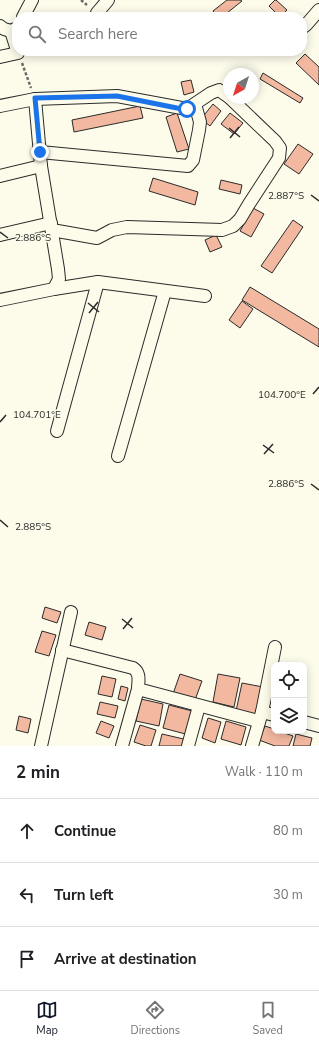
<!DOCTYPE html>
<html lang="en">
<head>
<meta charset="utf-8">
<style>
  :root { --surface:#fff; --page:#f6f6f6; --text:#202124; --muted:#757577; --line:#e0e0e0; --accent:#111827 }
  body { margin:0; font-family:"Nunito Sans",sans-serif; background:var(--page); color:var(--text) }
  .controls { position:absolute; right:12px; bottom:12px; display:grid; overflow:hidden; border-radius:8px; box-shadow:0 2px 10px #0003 }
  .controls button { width:36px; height:36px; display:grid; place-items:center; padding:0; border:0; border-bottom:1px solid var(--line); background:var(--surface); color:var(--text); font:20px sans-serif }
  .compass { position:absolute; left:223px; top:68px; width:36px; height:36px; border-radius:50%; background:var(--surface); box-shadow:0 2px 10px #0003; rotate:219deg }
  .stop { position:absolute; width:12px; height:12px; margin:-9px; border:3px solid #1a73e8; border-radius:50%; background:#fff }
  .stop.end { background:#1a73e8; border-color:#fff; box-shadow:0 1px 4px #0008 }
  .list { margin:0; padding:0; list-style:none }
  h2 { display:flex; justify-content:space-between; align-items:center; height:52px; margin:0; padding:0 16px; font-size:17px }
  h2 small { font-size:13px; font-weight:400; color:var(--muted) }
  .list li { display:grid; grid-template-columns:26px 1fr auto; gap:12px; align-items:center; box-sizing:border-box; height:64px; padding:0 16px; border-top:1px solid var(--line) }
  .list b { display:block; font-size:15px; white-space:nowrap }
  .list em { font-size:13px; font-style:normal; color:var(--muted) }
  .icon { flex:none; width:22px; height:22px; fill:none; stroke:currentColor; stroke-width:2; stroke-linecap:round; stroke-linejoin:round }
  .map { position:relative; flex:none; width:319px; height:746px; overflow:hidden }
  .search { position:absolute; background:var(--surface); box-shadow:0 2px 10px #0003; left:12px; right:12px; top:12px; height:44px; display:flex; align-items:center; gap:10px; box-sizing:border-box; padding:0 14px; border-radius:16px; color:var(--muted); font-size:15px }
  .sheet { height:244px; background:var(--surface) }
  nav { display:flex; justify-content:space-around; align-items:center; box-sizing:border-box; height:56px; border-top:1px solid var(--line); background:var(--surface); font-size:11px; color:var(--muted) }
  nav a { display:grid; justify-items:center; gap:2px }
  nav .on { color:var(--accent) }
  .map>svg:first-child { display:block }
  .building { fill:#f2b8a0; stroke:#2b2b2b }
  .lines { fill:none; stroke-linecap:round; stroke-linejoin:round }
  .minor-casing { stroke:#2b2b2b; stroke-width:14 }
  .path { stroke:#6a6964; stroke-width:2.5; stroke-dasharray:3 2; stroke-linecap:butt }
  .minor { stroke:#fdfbea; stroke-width:12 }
  .route { stroke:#1a73e8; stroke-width:5 }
  .ticks { fill:none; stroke:#2b2b2b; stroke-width:1.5 }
  .ticks-label { font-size:10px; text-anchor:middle; fill:#2b2b2b; stroke:#fdfbea; stroke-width:3; stroke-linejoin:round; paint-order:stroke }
</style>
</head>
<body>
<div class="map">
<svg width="319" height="746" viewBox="0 0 319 746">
  <rect width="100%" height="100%" fill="#fdfbea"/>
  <g class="building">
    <path d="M227,0H240L242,1L222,17H218L213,11Z"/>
    <path d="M275,0H276L287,10L280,17L269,6Z"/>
    <path d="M305,54L319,67V85L296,63Z"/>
    <path d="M263,73L303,98L300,103L260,79Z"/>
    <path d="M191,80L194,92L184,95L181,82Z"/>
    <path d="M213,104L221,111L210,126L201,119Z"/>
    <path d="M140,106L143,118L74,132L72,120Z"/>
    <path d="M177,113L189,149L177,152L166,117Z"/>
    <path d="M230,113L243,123L234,134L221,124Z"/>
    <path d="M298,144L313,154L299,174L284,164Z"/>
    <path d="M153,178L198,192L195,205L149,191Z"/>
    <path d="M221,180L242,185L240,194L219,189Z"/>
    <path d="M253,208L264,214L251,237L240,231Z"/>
    <path d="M293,220L303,227L272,273L261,266Z"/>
    <path d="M216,235L222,247L210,252L205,240Z"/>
    <path d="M250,287L319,329V347L242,300Z"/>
    <path d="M242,301L253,309L240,328L229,320Z"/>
    <path d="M45,607L61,612L57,623L42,618Z"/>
    <path d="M89,622L106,627L102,640L85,635Z"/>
    <path d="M42,631L56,635L49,656L35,652Z"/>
    <path d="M180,674L202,681L195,700L173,694Z"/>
    <path d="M218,674L240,678L234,707L213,702Z"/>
    <path d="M102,676L116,679L112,697L98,694Z"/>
    <path d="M242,683L263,687L258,715L236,711Z"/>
    <path d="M121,686L128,688L125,701L118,699Z"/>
    <path d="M141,699L163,704L159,726L136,721Z"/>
    <path d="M100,702L118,706L115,718L97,714Z"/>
    <path d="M169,705L196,712L189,735L163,728Z"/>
    <path d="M19,716L31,719L28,733L16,730Z"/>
    <path d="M208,718L221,722L215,743L202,738Z"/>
    <path d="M101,721L114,726L109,738L96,733Z"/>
    <path d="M226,721L246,727L241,745L221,739Z"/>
    <path d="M140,725L156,730L151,746H146L134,742Z"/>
    <path d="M265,726L274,729V731H279L293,736L289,746H275L259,740Z"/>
    <path d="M162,734L188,740L187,746H159Z"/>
    <path d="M296,734L312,738L310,746H293Z"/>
  </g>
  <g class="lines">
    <defs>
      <g id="minor">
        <path d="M97,13L108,0"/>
        <path d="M23,17L32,0"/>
        <path d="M0,26L4,29L11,31L17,28"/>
        <path d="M302,28L306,25L319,10"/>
        <path d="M11,31L17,50"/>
        <path d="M0,57L18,53L17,51"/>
        <path d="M35,99L41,166L58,269L59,279L54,289"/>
        <path d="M0,106L35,99L117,96L187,109L211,93L219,90L229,97"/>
        <path d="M40,152L188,166L193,160L199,130L200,122L195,104"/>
        <path d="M0,176L41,166"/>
        <path d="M52,230L97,238L112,230L127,227L222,230L233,226L240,219L249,204L279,158L280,148L275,141L230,98"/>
        <path d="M0,235L51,223"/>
        <path d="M0,300L54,289L98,282L205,296"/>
        <path d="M57,431L98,282"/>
        <path d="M118,456L165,291"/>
        <path d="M62,650L133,668C141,673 138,682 138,689L258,721"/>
        <path d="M262,712L275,647"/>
        <path d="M304,722L319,726"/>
        <path d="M41,746L71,612"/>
        <path d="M122,746L138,689"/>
        <path d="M188,746L199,706"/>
        <path d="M252,746L262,712L274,715"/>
      </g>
    </defs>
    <use href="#minor" class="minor-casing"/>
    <g class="path">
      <path d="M81,0L87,5"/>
      <path d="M22,63L31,88"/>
    </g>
    <use href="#minor" class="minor"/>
  </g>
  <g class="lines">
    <path class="route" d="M40,152L35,98L117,96L177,108L187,109"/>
  </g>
  <path class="ticks" d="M229,128L240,137M230,138L239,127M311,195L319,201M0,232L8,238M88,303L99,312M89,313L98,302M313,394L319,387M0,422L6,415M263,445L274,453M264,454L273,444M311,484L319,490M0,520L8,527M122,619L133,628M123,629L132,618"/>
  <g class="ticks-label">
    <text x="286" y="199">2.887°S</text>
    <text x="33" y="241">2.886°S</text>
    <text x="282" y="398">104.700°E</text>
    <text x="37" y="418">104.701°E</text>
    <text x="286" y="487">2.886°S</text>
    <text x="33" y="530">2.885°S</text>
  </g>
</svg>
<div class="controls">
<button><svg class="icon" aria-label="locate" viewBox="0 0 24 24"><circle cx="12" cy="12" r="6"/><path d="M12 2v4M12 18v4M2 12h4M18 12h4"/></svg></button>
<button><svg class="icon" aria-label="layers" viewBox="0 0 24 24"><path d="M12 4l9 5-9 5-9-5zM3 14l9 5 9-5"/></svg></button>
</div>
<svg class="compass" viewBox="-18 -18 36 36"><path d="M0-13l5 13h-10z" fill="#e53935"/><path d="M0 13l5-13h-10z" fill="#757577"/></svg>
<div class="stop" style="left:187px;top:109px"></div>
<div class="stop end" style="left:40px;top:152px"></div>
<div class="search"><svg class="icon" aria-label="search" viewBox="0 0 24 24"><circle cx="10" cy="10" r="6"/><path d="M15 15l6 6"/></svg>Search here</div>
</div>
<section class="sheet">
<h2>2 min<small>Walk · 110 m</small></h2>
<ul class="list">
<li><svg class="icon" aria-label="ahead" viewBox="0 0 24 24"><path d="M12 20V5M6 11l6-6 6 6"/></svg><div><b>Continue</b></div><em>80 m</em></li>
<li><svg class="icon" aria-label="left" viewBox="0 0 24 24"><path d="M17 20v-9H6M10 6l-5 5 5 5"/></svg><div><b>Turn left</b></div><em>30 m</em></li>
<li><svg class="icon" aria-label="arrive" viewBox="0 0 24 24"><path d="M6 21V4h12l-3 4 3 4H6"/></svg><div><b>Arrive at destination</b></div></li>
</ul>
</section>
<nav>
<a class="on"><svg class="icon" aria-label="map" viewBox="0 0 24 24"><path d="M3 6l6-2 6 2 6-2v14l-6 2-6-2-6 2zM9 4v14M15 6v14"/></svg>Map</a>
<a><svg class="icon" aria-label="directions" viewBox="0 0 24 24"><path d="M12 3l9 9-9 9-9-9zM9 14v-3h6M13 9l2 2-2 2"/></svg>Directions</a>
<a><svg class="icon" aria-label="saved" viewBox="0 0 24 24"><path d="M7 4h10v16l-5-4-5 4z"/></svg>Saved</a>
</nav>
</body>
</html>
